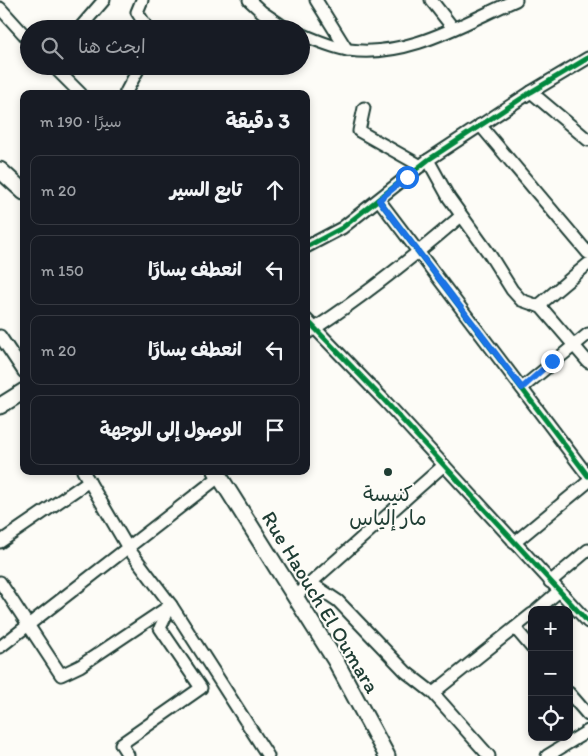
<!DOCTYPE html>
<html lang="ar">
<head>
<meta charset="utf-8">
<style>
  :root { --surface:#171b24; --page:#242831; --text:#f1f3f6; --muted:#9ea1a6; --line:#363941 }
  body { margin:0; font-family:Itim,"Playpen Sans Arabic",sans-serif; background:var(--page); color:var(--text); direction:rtl }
  .controls { position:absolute; right:15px; bottom:15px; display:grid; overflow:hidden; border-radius:10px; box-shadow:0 2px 8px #0003 }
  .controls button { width:45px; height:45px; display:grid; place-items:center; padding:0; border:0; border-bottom:1px solid var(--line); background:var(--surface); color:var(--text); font:25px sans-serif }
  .stop { position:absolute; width:15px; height:15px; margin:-11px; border:4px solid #1a73e8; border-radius:50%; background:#fff }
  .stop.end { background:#1a73e8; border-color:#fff; box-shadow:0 1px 5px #0008 }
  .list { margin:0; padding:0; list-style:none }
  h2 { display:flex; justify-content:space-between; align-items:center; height:65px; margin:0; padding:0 20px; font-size:21px }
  h2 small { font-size:16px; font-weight:400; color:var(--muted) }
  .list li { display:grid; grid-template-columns:32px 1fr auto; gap:15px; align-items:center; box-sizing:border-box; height:70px; margin:0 10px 10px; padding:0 10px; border:1px solid var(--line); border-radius:10px }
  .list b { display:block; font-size:19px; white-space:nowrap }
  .list em { font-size:16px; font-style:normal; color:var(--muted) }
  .icon { flex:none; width:28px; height:28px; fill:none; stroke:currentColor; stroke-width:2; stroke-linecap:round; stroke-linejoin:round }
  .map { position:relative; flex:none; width:588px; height:756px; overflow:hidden; direction:ltr }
  .search { position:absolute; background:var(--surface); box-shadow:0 2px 8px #0003; left:20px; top:20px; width:290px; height:55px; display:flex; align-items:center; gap:12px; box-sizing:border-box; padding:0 18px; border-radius:28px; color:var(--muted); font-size:19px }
  .panel { position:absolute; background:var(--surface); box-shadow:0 2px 8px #0003; left:20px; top:90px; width:290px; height:385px; border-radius:10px; direction:rtl }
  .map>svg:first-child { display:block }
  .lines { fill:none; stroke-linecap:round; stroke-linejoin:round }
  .minor-casing { stroke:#1f3d34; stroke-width:15 }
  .major-casing { stroke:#1f3d34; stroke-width:19 }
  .minor { stroke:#fdfcf7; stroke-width:11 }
  .major { stroke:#fdfcf7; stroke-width:15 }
  .cycleway-casing { stroke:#fdfcf7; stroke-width:8 }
  .cycleway { stroke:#00873e; stroke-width:5 }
  .route { stroke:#1a73e8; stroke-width:6 }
  .poi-dot { fill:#1f3d34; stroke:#fdfcf7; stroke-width:2 }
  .labels { text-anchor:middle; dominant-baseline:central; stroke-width:4; stroke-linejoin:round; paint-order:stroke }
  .poi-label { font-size:21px; fill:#1f3d34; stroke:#fdfcf7 }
  .street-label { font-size:21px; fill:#1f3d34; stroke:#fdfcf7 }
</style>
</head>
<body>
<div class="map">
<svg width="588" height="756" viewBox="0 0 588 756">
  <rect width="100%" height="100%" fill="#fdfcf7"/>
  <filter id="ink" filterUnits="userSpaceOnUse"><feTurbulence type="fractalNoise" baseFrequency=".02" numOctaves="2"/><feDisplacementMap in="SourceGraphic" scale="10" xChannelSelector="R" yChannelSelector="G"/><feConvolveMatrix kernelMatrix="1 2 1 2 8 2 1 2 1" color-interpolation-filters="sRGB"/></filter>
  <g filter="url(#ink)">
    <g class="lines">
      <defs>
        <g id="minor">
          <path d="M142,0L137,12L148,29"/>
          <path d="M249,0L262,12L287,29"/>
          <path d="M316,0L347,50"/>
          <path d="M431,0L453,28"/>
          <path d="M0,8L29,40"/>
          <path d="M79,29L104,0"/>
          <path d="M301,34C316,40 333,48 349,50C409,58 463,23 516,0"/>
          <path d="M53,66L81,94"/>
          <path d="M531,92L588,140"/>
          <path d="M125,94L140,66"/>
          <path d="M364,108L359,131L421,166"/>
          <path d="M480,125L588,253"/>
          <path d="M428,160L449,198L490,255L512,290L521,300L541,307L588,362"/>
          <path d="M379,200L588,476"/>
          <path d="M306,247L342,228L428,160L531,92L588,58"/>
          <path d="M538,306L588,264"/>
          <path d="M306,319L384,400L588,622"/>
          <path d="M306,334C361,299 412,258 461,216"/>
          <path d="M0,336L24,372"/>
          <path d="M522,388L588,334"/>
          <path d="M83,471L128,548L171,605L268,756"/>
          <path d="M0,542L89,481"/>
          <path d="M514,543L588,482"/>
          <path d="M0,582L61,675L80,666L171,605"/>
          <path d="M550,582L588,550"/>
          <path d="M311,583L338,601L406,672L433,693L489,756"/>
          <path d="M296,596L444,465"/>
          <path d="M537,610L558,592"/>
          <path d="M515,628L532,648"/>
          <path d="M0,647L220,476"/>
          <path d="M433,693L532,614"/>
          <path d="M569,693L588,715"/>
          <path d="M128,755L121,744L201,688L160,628L170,607"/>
          <path d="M547,756L588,731"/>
        </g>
        <g id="major">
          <path d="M0,170L24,192"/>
          <path d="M0,406L24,391"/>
          <path d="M216,471L335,660L387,756"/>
        </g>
      </defs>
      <use href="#minor" class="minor-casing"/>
      <use href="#major" class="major-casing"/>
      <use href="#minor" class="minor"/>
      <use href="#major" class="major"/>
      <defs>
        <g id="cycleway">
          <path d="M379,200L588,476"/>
          <path d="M306,247L342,228L428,160L531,92L588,58"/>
          <path d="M306,319L384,400L588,622"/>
        </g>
      </defs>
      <use href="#cycleway" class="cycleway-casing"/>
      <use href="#cycleway" class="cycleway"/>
    </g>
  </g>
  <g class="lines" filter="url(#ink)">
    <path class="route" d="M407,177L379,200L522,388L552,361"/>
  </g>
  <circle class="poi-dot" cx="388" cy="472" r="5"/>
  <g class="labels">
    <g class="poi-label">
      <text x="388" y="493">كنيسة<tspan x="388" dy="24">مار إلياس</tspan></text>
    </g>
    <g class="street-label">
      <text transform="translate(321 602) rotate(59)">Rue Haouch El Oumara</text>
    </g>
  </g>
</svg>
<div class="controls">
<button>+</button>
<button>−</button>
<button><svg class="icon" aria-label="locate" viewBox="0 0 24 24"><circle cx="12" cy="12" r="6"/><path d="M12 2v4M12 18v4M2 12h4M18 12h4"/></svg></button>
</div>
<div class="stop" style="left:407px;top:177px"></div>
<div class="stop end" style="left:552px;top:361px"></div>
<div class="search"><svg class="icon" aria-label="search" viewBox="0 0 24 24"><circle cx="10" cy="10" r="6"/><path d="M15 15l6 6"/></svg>ابحث هنا</div>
<section class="panel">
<h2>3 دقيقة<small>سيرًا · 190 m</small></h2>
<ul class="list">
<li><svg class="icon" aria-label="ahead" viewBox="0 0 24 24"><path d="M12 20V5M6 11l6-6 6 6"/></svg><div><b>تابع السير</b></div><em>20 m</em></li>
<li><svg class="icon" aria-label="left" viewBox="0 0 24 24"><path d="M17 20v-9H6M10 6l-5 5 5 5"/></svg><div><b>انعطف يسارًا</b></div><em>150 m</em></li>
<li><svg class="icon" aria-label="left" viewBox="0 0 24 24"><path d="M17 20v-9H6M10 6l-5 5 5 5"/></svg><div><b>انعطف يسارًا</b></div><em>20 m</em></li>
<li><svg class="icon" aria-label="arrive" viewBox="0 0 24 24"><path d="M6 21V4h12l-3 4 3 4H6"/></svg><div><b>الوصول إلى الوجهة</b></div></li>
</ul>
</section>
</div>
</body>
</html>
